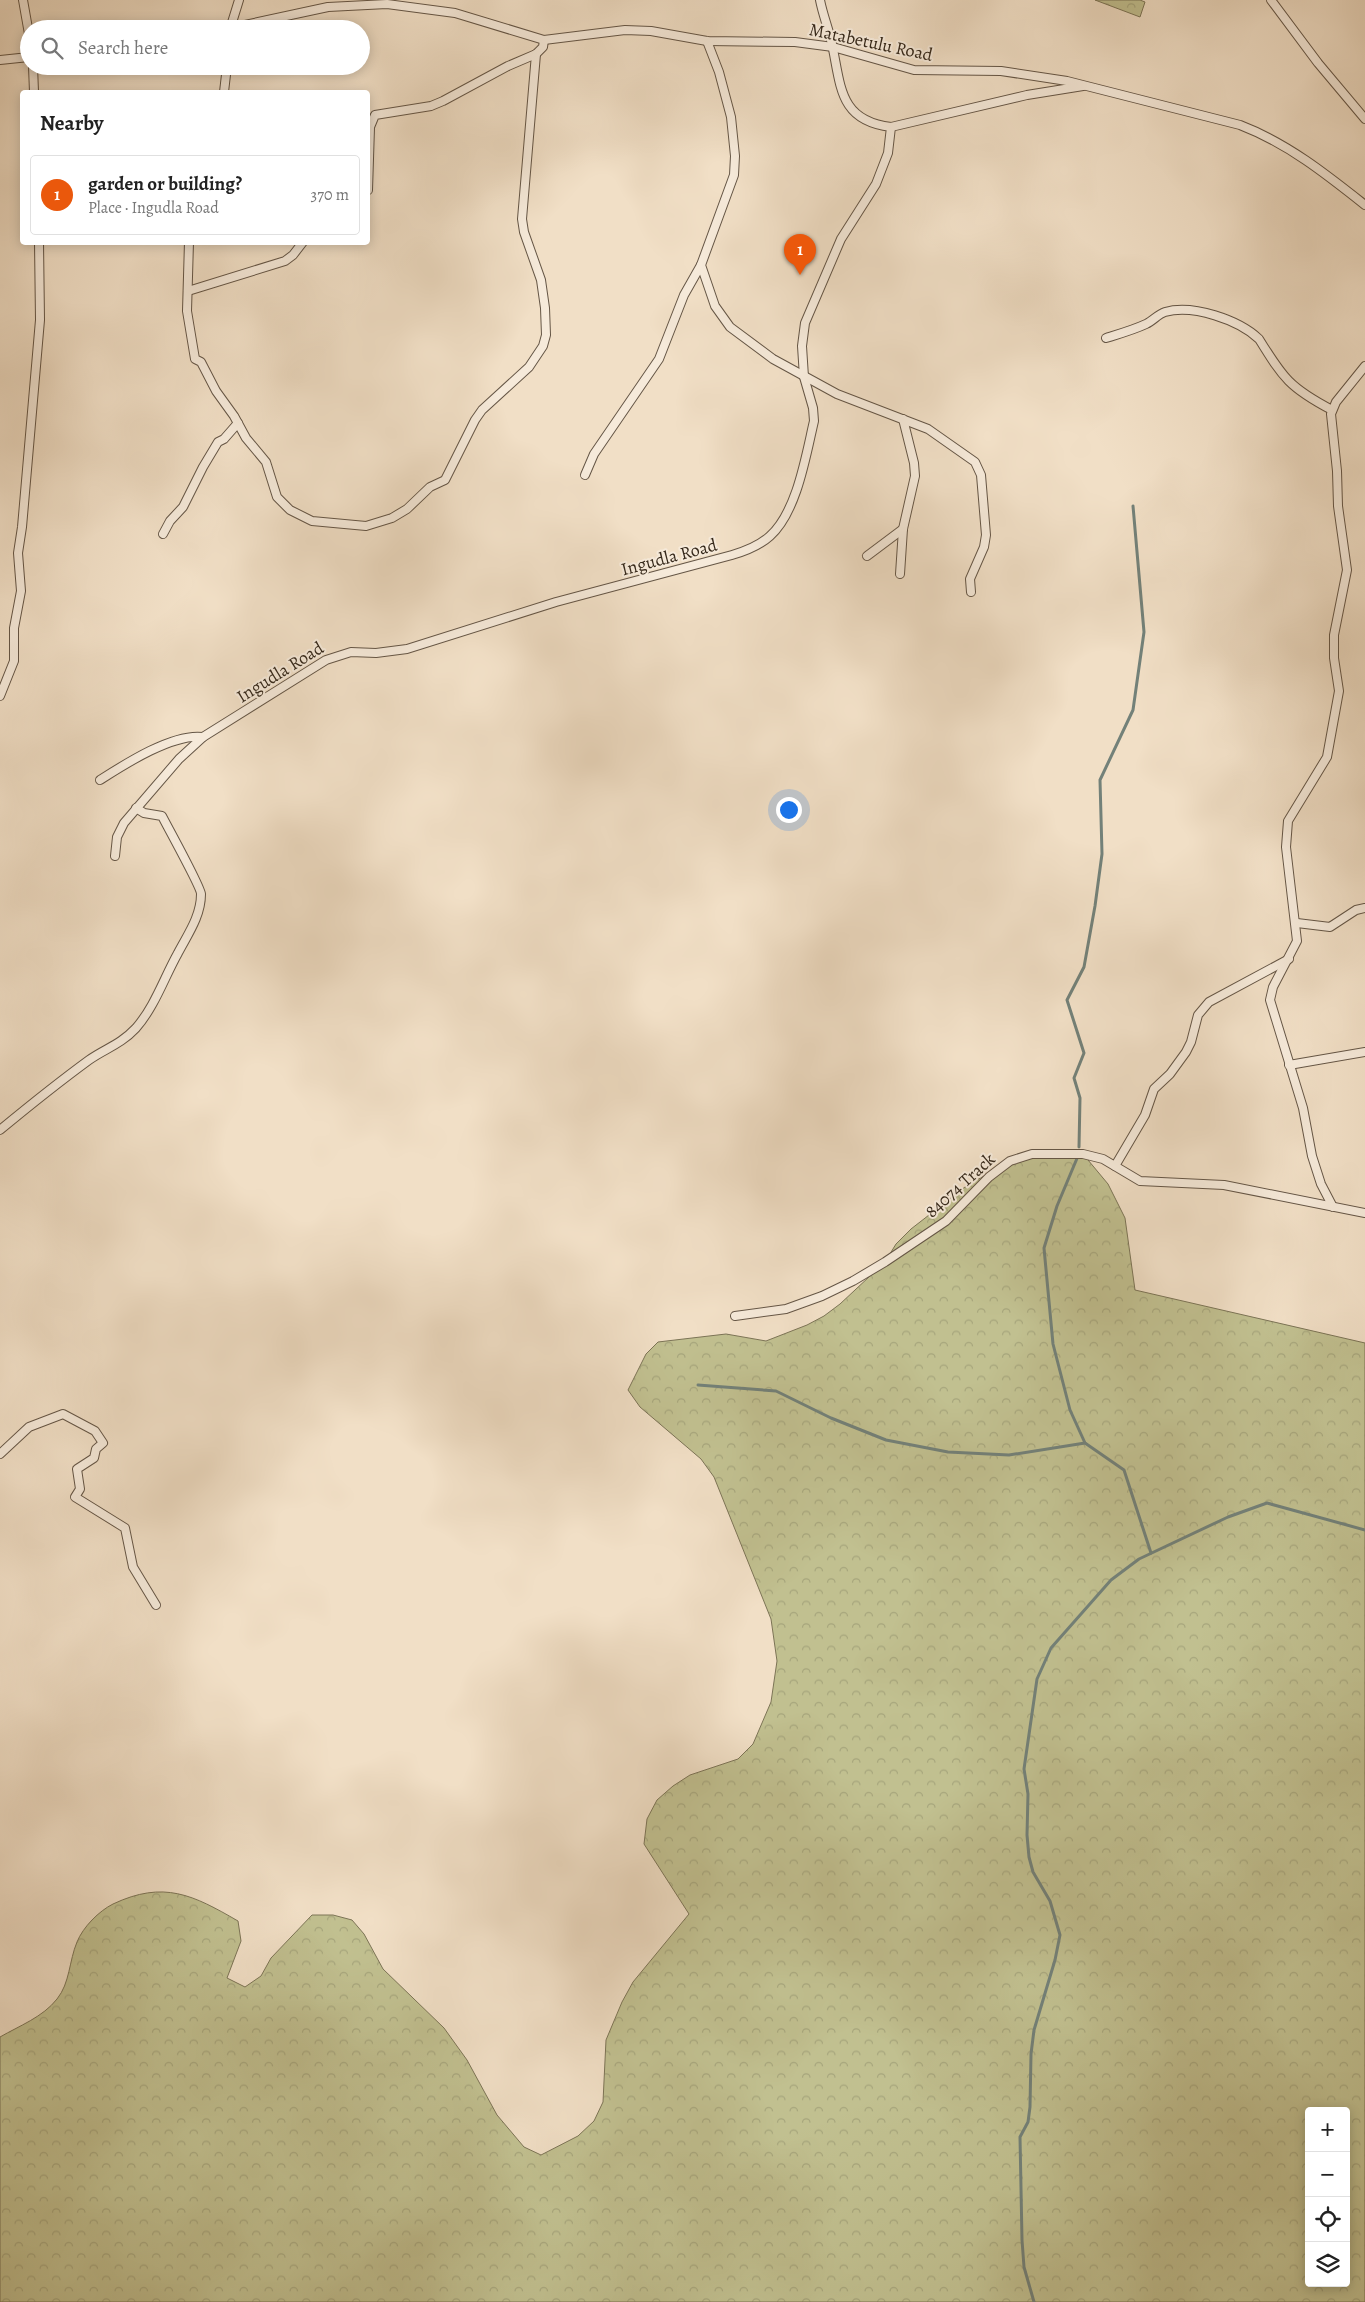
<!DOCTYPE html>
<html lang="en">
<head>
<meta charset="utf-8">
<style>
  :root { --surface:#fff; --page:#f6f6f6; --text:#222; --muted:#767676; --line:#e0e0e0; --accent:#ea580c }
  body { margin:0; font-family:Alegreya,serif; background:var(--page); color:var(--text) }
  .controls { position:absolute; right:15px; bottom:15px; display:grid; overflow:hidden; border-radius:5px; box-shadow:0 2px 12px #0003 }
  .controls button { width:45px; height:45px; display:grid; place-items:center; padding:0; border:0; border-bottom:1px solid var(--line); background:var(--surface); color:var(--text); font:25px sans-serif }
  .you { position:absolute; left:788px; top:809px; width:18px; height:18px; margin:-12px; border:4px solid #fff; border-radius:50%; background:#1a73e8; box-shadow:0 0 0 8px #1a73e833 }
  .badge { display:grid; place-items:center; width:32px; height:32px; border-radius:50%; background:var(--accent); color:#fff; font-size:16px; font-weight:700 }
  .pin { position:absolute; translate:-50% -41px; filter:drop-shadow(0 1px 2px #0008) }
  .pin::after { content:''; position:absolute; top:26px; width:18px; height:15px; background:inherit; clip-path:polygon(0 0,100% 0,50% 100%) }
  .list { margin:0; padding:0; list-style:none }
  h2 { display:flex; justify-content:space-between; align-items:center; height:65px; margin:0; padding:0 20px; font-size:21px }
  h2 small { font-size:16px; font-weight:400; color:var(--muted) }
  .list li { display:grid; grid-template-columns:32px 1fr auto; gap:15px; align-items:center; box-sizing:border-box; height:80px; margin:0 10px 10px; padding:0 10px; border:1px solid var(--line); border-radius:5px }
  .list b { display:block; font-size:19px; white-space:nowrap }
  .list p { margin:0; font-size:16px; white-space:nowrap; color:var(--muted) }
  .list em { font-size:16px; font-style:normal; color:var(--muted) }
  .icon { flex:none; width:28px; height:28px; fill:none; stroke:currentColor; stroke-width:2; stroke-linecap:round; stroke-linejoin:round }
  .map { position:relative; flex:none; width:1365px; height:2302px; overflow:hidden }
  .search { position:absolute; background:var(--surface); box-shadow:0 2px 12px #0003; left:20px; top:20px; width:350px; height:55px; display:flex; align-items:center; gap:12px; box-sizing:border-box; padding:0 18px; border-radius:28px; color:var(--muted); font-size:19px }
  .panel { position:absolute; background:var(--surface); box-shadow:0 2px 12px #0003; left:20px; top:90px; width:350px; height:155px; border-radius:5px }
  .map>svg:first-child { display:block }
  .forest { fill:url(#forest-crowns); stroke:#7c7456; fill-rule:evenodd }
  .lines { fill:none; stroke-linecap:round; stroke-linejoin:round }
  .stream { stroke:#738179; stroke-width:3 }
  .minor-casing { stroke:#655646; stroke-width:10 }
  .minor { stroke:#f6eada; stroke-width:8 }
  .labels { text-anchor:middle; dominant-baseline:central; stroke-width:4; stroke-linejoin:round; paint-order:stroke }
  .street-label { font-size:18px; fill:#36291b; stroke:#f6eada }
</style>
</head>
<body>
<div class="map">
<svg width="1365" height="2302" viewBox="0 0 1365 2302">
  <defs>
    <pattern id="forest-crowns" width="20" height="18" patternUnits="userSpaceOnUse" patternTransform="scale(1.25)"><rect width="20" height="18" fill="#c1c090"/><path d="M2 6a3 3 0 1 1 6 0M12 15a3 3 0 1 1 6 0" fill="none" stroke="#a6a57c"/></pattern>
  </defs>
  <rect width="100%" height="100%" fill="#f1dfc6"/>
  <filter id="stains"><feTurbulence type="fractalNoise" baseFrequency=".004" numOctaves="4"/><feColorMatrix values="0 0 0 0 .2 0 0 0 0 .09 0 0 0 0 .02 0 0 0 .5 -.17"/></filter>
  <radialGradient id="worn" r=".72"><stop offset=".6" stop-color="#630" stop-opacity="0"/><stop offset="1" stop-color="#630" stop-opacity=".3"/></radialGradient>
  <g class="forest">
    <path d="M1095,0H1140L1145,2L1140,17Z"/>
    <path d="M1083,1154L1108,1184L1125,1218L1135,1290L1365,1343V2302H0V2037C19,2026 43,2017 57,1999C70,1983 69,1961 77,1942C83,1927 99,1911 113,1904C164,1880 193,1895 238,1921L241,1941L227,1978L245,1987L261,1976L271,1958L312,1915H333L352,1920L364,1934L383,1969L444,2028L467,2060L497,2115L524,2147L541,2155L578,2136L594,2121L603,2102L606,2040L622,2002L633,1982L689,1914L644,1844L647,1819L657,1800L673,1786L690,1775L738,1759L753,1744L771,1702L777,1661L771,1619L714,1477L701,1459L640,1407L628,1390L646,1354L658,1342L726,1334L766,1341L807,1325L824,1316L840,1304L885,1262L896,1244L911,1229L965,1187L982,1177H989L1020,1157ZM1309,2111H1346V2283H1309Z"/>
  </g>
  <g class="lines">
    <g class="stream">
      <path d="M1079,1147L1080,1098L1074,1078L1084,1053L1067,1000L1084,967L1095,906L1102,854L1100,780L1133,710L1144,632L1133,506"/>
      <path d="M1078,1156L1057,1206L1044,1248L1053,1344L1070,1410L1085,1443L1124,1470L1151,1553"/>
      <path d="M698,1385L776,1391L831,1418L886,1440L948,1452L1009,1455L1085,1443"/>
      <path d="M1034,2302L1024,2267L1022,2240L1020,2137L1028,2122L1030,2107L1031,2054L1034,2030L1055,1960L1060,1935L1050,1901L1033,1872L1029,1857L1027,1835L1028,1794L1024,1769L1037,1679L1051,1648L1111,1580L1139,1559L1228,1517L1267,1503L1365,1530"/>
    </g>
    <defs>
      <g id="minor">
        <path d="M23,0L29,34"/>
        <path d="M1271,0L1318,63L1365,119"/>
        <path d="M226,29L328,7L387,4L455,13L544,40L625,30L651,31L707,41L795,42L833,47L914,70L1001,71L1067,81L1240,125C1287,143 1326,174 1365,205"/>
        <path d="M230,29L239,0"/>
        <path d="M707,41L719,72L731,117L735,156L734,175L701,265L715,306L730,327L773,359L837,394L928,429L975,462L981,475L986,535L984,547L970,579L971,592"/>
        <path d="M0,60L29,57"/>
        <path d="M33,66L34,92"/>
        <path d="M224,92L227,66"/>
        <path d="M891,127L1027,95L1083,86"/>
        <path d="M368,190L370,127L375,115L431,106L443,101L508,66L536,54L543,47L544,40"/>
        <path d="M189,242L187,311L195,359L201,362L216,391L234,416L246,438L266,462L277,497L290,510L312,521L366,526L392,518L407,509L430,487L445,480L475,420L482,410L529,367L543,346L546,335L545,308L541,280L524,232L522,219L536,54"/>
        <path d="M188,291L285,261L293,255L303,242"/>
        <path d="M1106,338C1119,334 1133,330 1146,324C1153,321 1158,314 1165,312C1193,304 1239,320 1259,339C1283,378 1290,388 1332,410"/>
        <path d="M585,475L594,454L659,359L684,295L701,265"/>
        <path d="M163,534L170,521L183,507L203,467L218,442L224,439L238,423"/>
        <path d="M867,556L903,529"/>
        <path d="M900,574L903,529L915,476L914,463L903,419"/>
        <path d="M0,696L14,661V628L21,591L18,553L22,527L40,320L39,242"/>
        <path d="M100,780C125,764 173,733 203,737"/>
        <path d="M115,856L117,837L124,823L179,759L203,737L326,660L351,652L376,653L407,649L556,602L732,555C746,551 759,546 770,536C797,512 806,455 814,421L813,408L804,377L802,346L805,323L841,239L876,184L888,153L891,127C841,121 841,89 833,49C830,32 823,16 820,0"/>
        <path d="M1297,923L1330,927L1356,910L1365,908"/>
        <path d="M1289,1065L1365,1052"/>
        <path d="M0,1130C29,1106 59,1082 89,1060C106,1048 120,1045 136,1028C155,1006 164,978 178,953C188,934 201,916 201,894C201,887 167,826 162,816L144,813L136,808"/>
        <path d="M1115,1166L1145,1115L1154,1089L1170,1074L1186,1052L1191,1042L1198,1015L1209,1002L1289,959"/>
        <path d="M1333,1207L1321,1184L1312,1156L1303,1108L1270,1000L1273,987L1297,941L1286,847L1288,821L1327,757L1339,691L1334,658V635L1347,570L1338,506L1337,471L1331,414L1336,402L1365,366"/>
        <path d="M735,1316L786,1309L822,1296L853,1281L885,1262L946,1221L989,1177L1010,1161L1032,1154H1083L1103,1159L1140,1181L1224,1185L1365,1213"/>
        <path d="M0,1454L29,1427L63,1414L95,1431L103,1443L96,1449L94,1458L77,1469L80,1489L75,1497L125,1528L133,1567L156,1605"/>
      </g>
    </defs>
    <use href="#minor" class="minor-casing"/>
    <use href="#minor" class="minor"/>
  </g>
  <g class="labels">
    <g class="street-label">
      <text transform="translate(871 42) rotate(12)">Matabetulu Road</text>
      <text transform="translate(669 557) rotate(-15)">Ingudla Road</text>
      <text transform="translate(280 672) rotate(-32)">Ingudla Road</text>
      <text transform="translate(960 1185) rotate(-42)">84074 Track</text>
    </g>
  </g>
  <rect width="100%" height="100%" filter="url(#stains)"/>
  <rect width="100%" height="100%" fill="url(#worn)"/>
</svg>
<div class="controls">
<button>+</button>
<button>−</button>
<button><svg class="icon" aria-label="locate" viewBox="0 0 24 24"><circle cx="12" cy="12" r="6"/><path d="M12 2v4M12 18v4M2 12h4M18 12h4"/></svg></button>
<button><svg class="icon" aria-label="layers" viewBox="0 0 24 24"><path d="M12 4l9 5-9 5-9-5zM3 14l9 5 9-5"/></svg></button>
</div>
<div class="you"></div>
<div class="pin badge" style="left:800px;top:275px">1</div>
<div class="search"><svg class="icon" aria-label="search" viewBox="0 0 24 24"><circle cx="10" cy="10" r="6"/><path d="M15 15l6 6"/></svg>Search here</div>
<section class="panel">
<h2>Nearby<small></small></h2>
<ul class="list">
<li><span class="badge">1</span><div><b>garden or building?</b><p>Place · Ingudla Road</p></div><em>370 m</em></li>
</ul>
</section>
</div>
</body>
</html>
